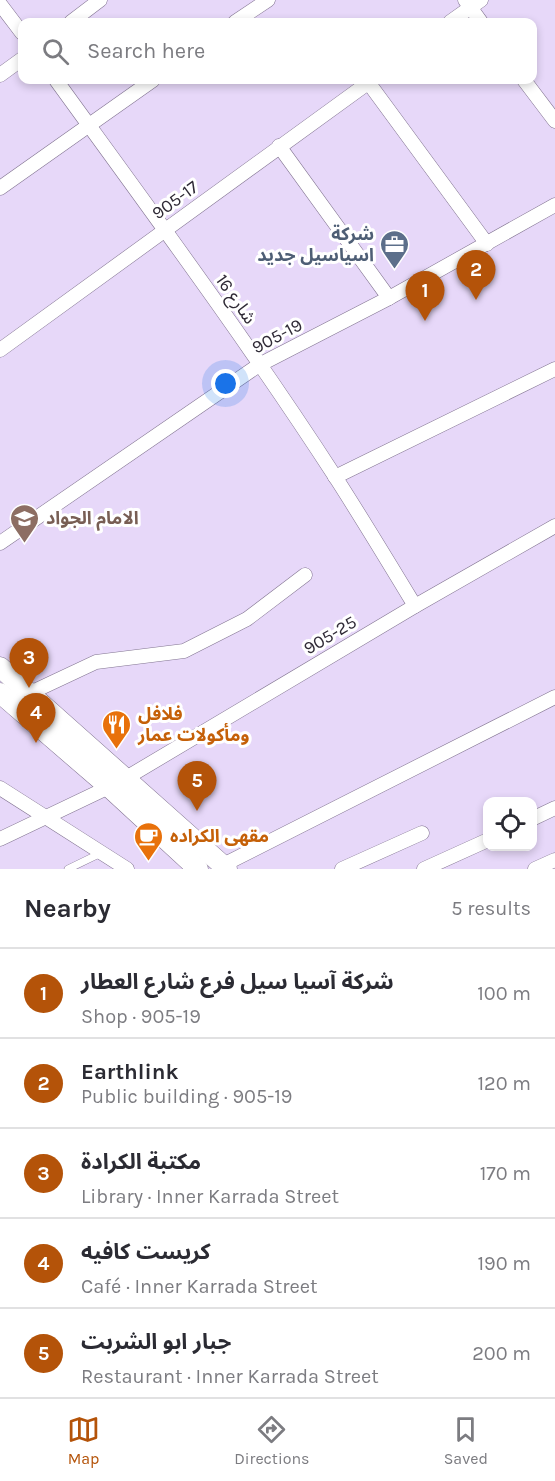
<!DOCTYPE html>
<html lang="en">
<head>
<meta charset="utf-8">
<style>
  :root { --surface:#fff; --page:#f2f2f3; --text:#2b2b33; --muted:#7c7c81; --line:#e1e1e2; --accent:#b45309 }
  body { margin:0; font-family:Karla,"Noto Sans Arabic",sans-serif; background:var(--page); color:var(--text) }
  .controls { position:absolute; right:18px; bottom:18px; display:grid; overflow:hidden; border-radius:12px; box-shadow:0 3px 9px #0003 }
  .controls button { width:54px; height:54px; display:grid; place-items:center; padding:0; border:0; border-bottom:2px solid var(--line); background:var(--surface); color:var(--text); font:30px sans-serif }
  .you { position:absolute; left:226px; top:384px; width:21px; height:21px; margin:-15px; border:4px solid #fff; border-radius:50%; background:#1a73e8; box-shadow:0 0 0 9px #1a73e833 }
  .badge { display:grid; place-items:center; width:39px; height:39px; border-radius:50%; background:var(--accent); color:#fff; font-size:20px; font-weight:700 }
  .pin { position:absolute; translate:-50% -50px; filter:drop-shadow(0 2px 3px #0008) }
  .pin::after { content:''; position:absolute; top:32px; width:21px; height:18px; background:inherit; clip-path:polygon(0 0,100% 0,50% 100%) }
  .list { margin:0; padding:0; list-style:none }
  h2 { display:flex; justify-content:space-between; align-items:center; height:78px; margin:0; padding:0 24px; font-size:26px }
  h2 small { font-size:20px; font-weight:400; color:var(--muted) }
  .list li { display:grid; grid-template-columns:39px 1fr auto; gap:18px; align-items:center; box-sizing:border-box; height:90px; padding:0 24px; border-top:2px solid var(--line) }
  .list b { display:block; font-size:22px; white-space:nowrap }
  .list p { margin:0; font-size:20px; white-space:nowrap; color:var(--muted) }
  .list em { font-size:20px; font-style:normal; color:var(--muted) }
  .icon { flex:none; width:33px; height:33px; fill:none; stroke:currentColor; stroke-width:2; stroke-linecap:round; stroke-linejoin:round }
  .map { position:relative; flex:none; width:555px; height:869px; overflow:hidden }
  .search { position:absolute; background:var(--surface); box-shadow:0 3px 9px #0003; left:18px; right:18px; top:18px; height:66px; display:flex; align-items:center; gap:15px; box-sizing:border-box; padding:0 21px; border-radius:12px; color:var(--muted); font-size:22px }
  .sheet { height:528px; background:var(--surface) }
  nav { display:flex; justify-content:space-around; align-items:center; box-sizing:border-box; height:84px; border-top:2px solid var(--line); background:var(--surface); font-size:16px; color:var(--muted) }
  nav a { display:grid; justify-items:center; gap:3px }
  nav .on { color:var(--accent) }
  .map>svg:first-child { display:block }
  .lines { fill:none; stroke-linecap:round; stroke-linejoin:round }
  .service-casing { stroke:#827491; stroke-width:8 }
  .minor-casing { stroke:#827491; stroke-width:15 }
  .secondary-casing { stroke:#827491; stroke-width:21 }
  .service { stroke:#fff; stroke-width:7 }
  .minor { stroke:#fff; stroke-width:14 }
  .secondary { stroke:#fff; stroke-width:20 }
  .labels { text-anchor:middle; dominant-baseline:central; stroke-width:6; stroke-linejoin:round; paint-order:stroke }
  .street-label { font-size:18px; fill:#2f2a36; stroke:#fff }
  .service-label { font-size:18px; font-weight:bold; fill:#4e5e75; stroke:#fff; text-anchor:end }
  .education-label { font-size:18px; font-weight:bold; fill:#785e54; stroke:#fff; text-anchor:start }
  .food-label { font-size:18px; font-weight:bold; fill:#c56008; stroke:#fff; text-anchor:start }
</style>
</head>
<body>
<div class="map">
<svg width="555" height="869" viewBox="0 0 555 869">
  <rect width="100%" height="100%" fill="#e7d8f9"/>
  <g class="lines">
    <defs>
      <path id="service" d="M68,869L101,853"/>
      <g id="minor">
        <path d="M465,0L481,22"/>
        <path d="M0,4L22,33"/>
        <path d="M71,22L100,0"/>
        <path d="M235,22L268,0"/>
        <path d="M450,22L481,0"/>
        <path d="M0,75L22,59"/>
        <path d="M56,80C151,211 248,342 336,478C363,520 389,563 415,606"/>
        <path d="M524,80L555,121"/>
        <path d="M368,82L487,244"/>
        <path d="M279,146L389,298"/>
        <path d="M0,188L153,80"/>
        <path d="M0,350L372,80"/>
        <path d="M335,477L555,369"/>
        <path d="M0,543L259,365L389,298L555,205"/>
        <path d="M30,693L96,662L184,651L247,619L305,575"/>
        <path d="M126,778L415,606L555,526"/>
        <path d="M0,788L127,869"/>
        <path d="M532,819L555,808"/>
        <path d="M0,839L109,787"/>
        <path d="M223,865L555,697"/>
        <path d="M342,869L422,833"/>
        <path d="M424,869L488,840"/>
        <path d="M535,869L555,860"/>
      </g>
      <g id="secondary">
        <path d="M0,667L227,869"/>
        <path d="M0,693L109,787L198,869"/>
      </g>
    </defs>
    <use href="#service" class="service-casing"/>
    <use href="#minor" class="minor-casing"/>
    <use href="#secondary" class="secondary-casing"/>
    <use href="#service" class="service"/>
    <use href="#minor" class="minor"/>
    <use href="#secondary" class="secondary"/>
  </g>
  <defs>
    <symbol id="office-pin" viewBox="-11 -11 22 30"><path d="M0 17L-7.5 6A9.5 9.5 0 1 1 7.5 6Z" fill="#5c6f8a" stroke="#fff"/><path d="M-6-3h4V-5.5h4V-3h4V5H-6ZM-1-4.5V-3h2v-1.5ZM-6 0V1H6V0Z" fill="#fff"/></symbol>
    <symbol id="school-pin" viewBox="-11 -11 22 30"><path d="M0 17L-7.5 6A9.5 9.5 0 1 1 7.5 6Z" fill="#8d6e63" stroke="#fff"/><path d="M0-5L7-2L0 1L-7-2ZM-4 1L0 2.5L4 1V4Q0 6-4 4Z" fill="#fff"/></symbol>
    <symbol id="restaurant-pin" viewBox="-11 -11 22 30"><path d="M0 17L-7.5 6A9.5 9.5 0 1 1 7.5 6Z" fill="#e8710a" stroke="#fff"/><path d="M-5-6h1v4h1v-4h1v4h1v-4h1v5L-1.5 .5V6h-2V.5L-5-1ZM5-6V6H3V1.5H1.5Q1.5-4 5-6Z" fill="#fff"/></symbol>
    <symbol id="cafe-pin" viewBox="-11 -11 22 30"><path d="M0 17L-7.5 6A9.5 9.5 0 1 1 7.5 6Z" fill="#e8710a" stroke="#fff"/><path d="M-5.5-4.5H6V0H3Q3 3.5 0 3.5H-2.5Q-5.5 3.5-5.5 0ZM3-3.2v2h1.7v-2ZM-6 4.5H4V6H-6Z" fill="#fff"/></symbol>
  </defs>
  <g fill-rule="evenodd">
    <use href="#office-pin" x="378" y="228" width="33" height="45"/>
    <use href="#school-pin" x="8" y="502" width="33" height="45"/>
    <use href="#restaurant-pin" x="100" y="708" width="33" height="45"/>
    <use href="#cafe-pin" x="132" y="820" width="33" height="45"/>
  </g>
  <g class="labels">
    <g class="street-label">
      <text transform="translate(175 200) rotate(-36)">905-17</text>
      <text transform="translate(236 299) rotate(55)">شارع 16</text>
      <text transform="translate(277 336) rotate(-28)">905-19</text>
      <text transform="translate(330 635) rotate(-31)">905-25</text>
    </g>
    <g class="service-label">
      <text x="374" y="234">شركة<tspan x="374" dy="21">اسياسيل جديد</tspan></text>
    </g>
    <g class="education-label">
      <text x="46" y="518">الامام الجواد</text>
    </g>
    <g class="food-label">
      <text x="138" y="714">فلافل<tspan x="138" dy="21">ومأكولات عمار</tspan></text>
      <text x="170" y="836">مقهى الكراده</text>
    </g>
  </g>
</svg>
<div class="controls">
<button><svg class="icon" aria-label="locate" viewBox="0 0 24 24"><circle cx="12" cy="12" r="6"/><path d="M12 2v4M12 18v4M2 12h4M18 12h4"/></svg></button>
</div>
<div class="you"></div>
<div class="pin badge" style="left:425px;top:321px">1</div>
<div class="pin badge" style="left:476px;top:300px">2</div>
<div class="pin badge" style="left:29px;top:688px">3</div>
<div class="pin badge" style="left:36px;top:743px">4</div>
<div class="pin badge" style="left:197px;top:811px">5</div>
<div class="search"><svg class="icon" aria-label="search" viewBox="0 0 24 24"><circle cx="10" cy="10" r="6"/><path d="M15 15l6 6"/></svg>Search here</div>
</div>
<section class="sheet">
<h2>Nearby<small>5 results</small></h2>
<ul class="list">
<li><span class="badge">1</span><div><b>شركة آسيا سيل فرع شارع العطار</b><p>Shop · 905-19</p></div><em>100 m</em></li>
<li><span class="badge">2</span><div><b>Earthlink</b><p>Public building · 905-19</p></div><em>120 m</em></li>
<li><span class="badge">3</span><div><b>مكتبة الكرادة</b><p>Library · Inner Karrada Street</p></div><em>170 m</em></li>
<li><span class="badge">4</span><div><b>كريست كافيه</b><p>Café · Inner Karrada Street</p></div><em>190 m</em></li>
<li><span class="badge">5</span><div><b>جبار ابو الشربت</b><p>Restaurant · Inner Karrada Street</p></div><em>200 m</em></li>
</ul>
</section>
<nav>
<a class="on"><svg class="icon" aria-label="map" viewBox="0 0 24 24"><path d="M3 6l6-2 6 2 6-2v14l-6 2-6-2-6 2zM9 4v14M15 6v14"/></svg>Map</a>
<a><svg class="icon" aria-label="directions" viewBox="0 0 24 24"><path d="M12 3l9 9-9 9-9-9zM9 14v-3h6M13 9l2 2-2 2"/></svg>Directions</a>
<a><svg class="icon" aria-label="saved" viewBox="0 0 24 24"><path d="M7 4h10v16l-5-4-5 4z"/></svg>Saved</a>
</nav>
</body>
</html>
